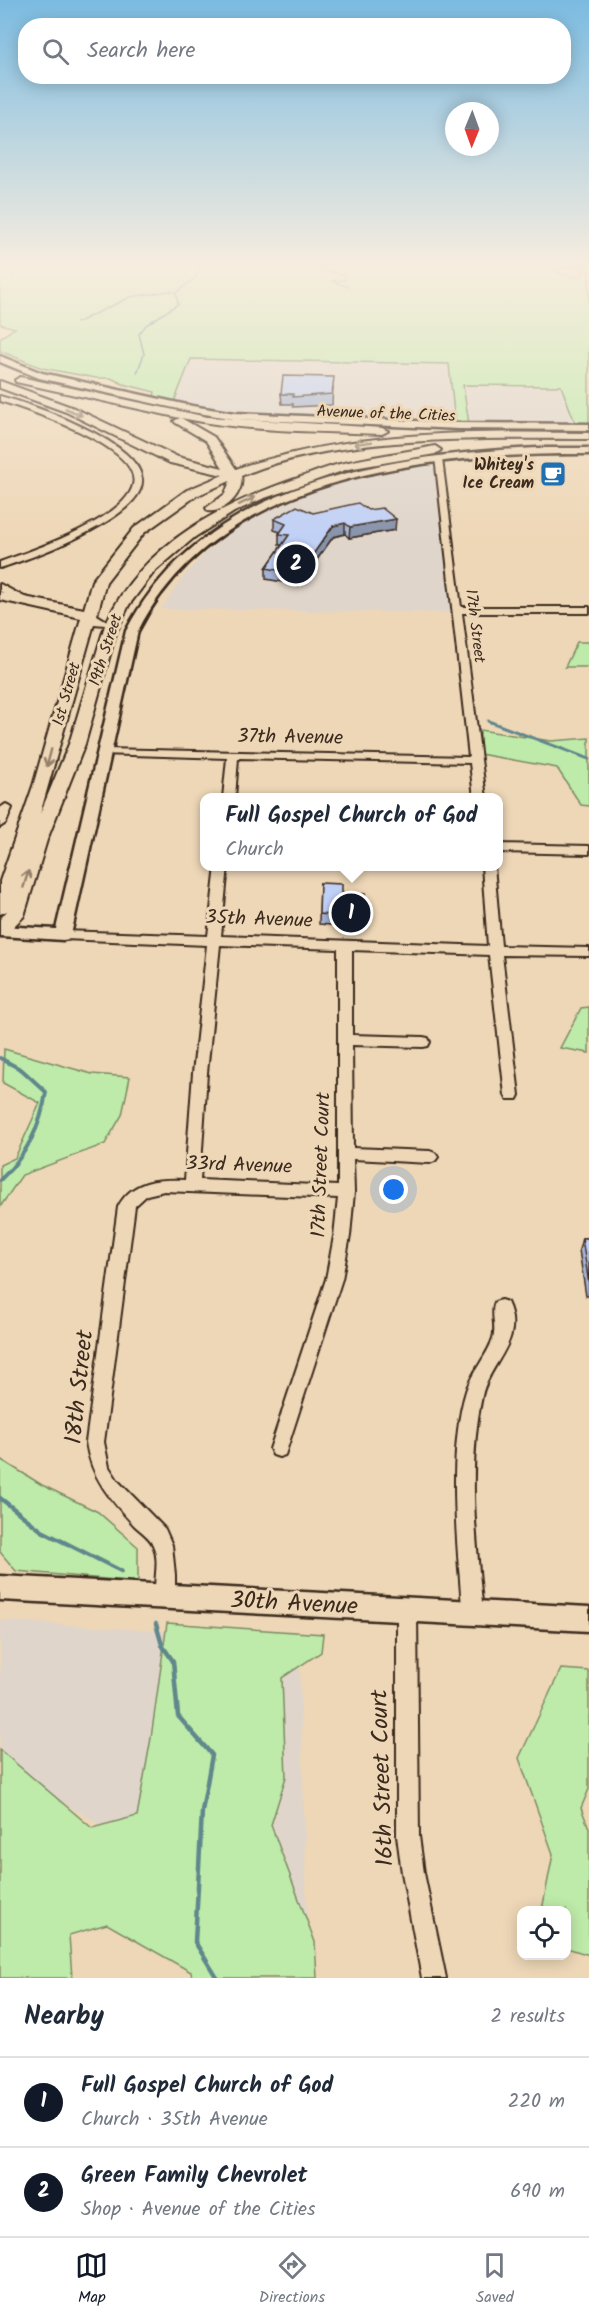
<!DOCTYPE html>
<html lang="en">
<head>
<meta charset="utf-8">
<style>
  :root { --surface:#fff; --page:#f6f6f7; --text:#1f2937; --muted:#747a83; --line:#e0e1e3; --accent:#111827 }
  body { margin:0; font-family:Kalam,sans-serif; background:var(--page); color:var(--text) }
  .controls { position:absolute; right:18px; bottom:18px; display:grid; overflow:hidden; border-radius:12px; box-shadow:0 3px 15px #0003 }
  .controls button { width:54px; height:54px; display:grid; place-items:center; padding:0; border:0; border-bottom:2px solid var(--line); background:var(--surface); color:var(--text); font:30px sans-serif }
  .compass { position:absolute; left:445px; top:102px; width:54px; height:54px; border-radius:50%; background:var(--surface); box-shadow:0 3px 15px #0003; rotate:181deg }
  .you { position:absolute; left:394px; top:1190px; width:21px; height:21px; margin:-15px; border:4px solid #fff; border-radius:50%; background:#1a73e8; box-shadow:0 0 0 9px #1a73e833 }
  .badge { display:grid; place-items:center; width:39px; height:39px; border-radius:50%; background:var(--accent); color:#fff; font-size:20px; font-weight:700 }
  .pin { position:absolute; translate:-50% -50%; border:3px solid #fff; box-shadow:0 2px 6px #0006 }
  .popup { position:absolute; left:200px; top:793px; width:303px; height:78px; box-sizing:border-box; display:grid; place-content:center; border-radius:12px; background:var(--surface); filter:drop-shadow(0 2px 4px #0005); font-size:20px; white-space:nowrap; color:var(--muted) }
  .popup b { font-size:22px; color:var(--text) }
  .popup::after { content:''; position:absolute; left:50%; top:100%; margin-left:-12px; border:12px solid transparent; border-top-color:var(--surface) }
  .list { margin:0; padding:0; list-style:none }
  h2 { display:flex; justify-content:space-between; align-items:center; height:78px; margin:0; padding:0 24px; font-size:26px }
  h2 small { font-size:20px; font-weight:400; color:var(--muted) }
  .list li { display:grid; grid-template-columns:39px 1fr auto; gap:18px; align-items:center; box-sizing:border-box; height:90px; padding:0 24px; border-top:2px solid var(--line) }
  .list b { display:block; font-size:22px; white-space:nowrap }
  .list p { margin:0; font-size:20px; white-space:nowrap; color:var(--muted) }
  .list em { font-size:20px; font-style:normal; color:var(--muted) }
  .icon { flex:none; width:33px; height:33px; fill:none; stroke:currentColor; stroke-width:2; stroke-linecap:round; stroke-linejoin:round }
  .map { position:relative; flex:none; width:589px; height:1978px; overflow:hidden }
  .search { position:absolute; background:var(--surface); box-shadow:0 3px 15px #0003; left:18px; right:18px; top:18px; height:66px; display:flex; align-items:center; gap:15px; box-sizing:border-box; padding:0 21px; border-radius:24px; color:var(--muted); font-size:22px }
  .sheet { height:258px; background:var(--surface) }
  nav { display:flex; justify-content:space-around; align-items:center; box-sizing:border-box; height:84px; border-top:2px solid var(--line); background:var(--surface); font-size:16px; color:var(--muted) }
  nav a { display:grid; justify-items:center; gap:3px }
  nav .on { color:var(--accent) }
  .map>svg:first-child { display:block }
  .built { fill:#e0d5ca }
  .green { fill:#beeba9; stroke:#7c8a64; stroke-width:1.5 }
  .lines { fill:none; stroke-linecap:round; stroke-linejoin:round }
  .stream-far3 { stroke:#60878c; stroke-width:1.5 }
  .stream-far2 { stroke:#60878c; stroke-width:3 }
  .stream-far1 { stroke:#60878c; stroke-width:4 }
  .stream { stroke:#60878c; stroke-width:4.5 }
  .minor-casing { stroke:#3b2a1e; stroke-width:4 }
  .tertiary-casing { stroke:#3b2a1e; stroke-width:5 }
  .secondary-casing { stroke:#3b2a1e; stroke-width:4 }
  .minor { fill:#eed7b7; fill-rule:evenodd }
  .tertiary { fill:#eed7b7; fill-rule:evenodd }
  .secondary { fill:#eed7b7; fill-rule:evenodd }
  .wall { fill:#a5b3d4; stroke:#3b2a1e; stroke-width:1.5 }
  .shaded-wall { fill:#8692ac; stroke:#3b2a1e; stroke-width:1.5 }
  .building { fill:#c0d0f6; stroke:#3b2a1e; stroke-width:1.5 }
  .oneway { stroke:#94806a }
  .labels { text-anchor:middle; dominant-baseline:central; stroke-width:6; stroke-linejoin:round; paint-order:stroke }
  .far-street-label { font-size:16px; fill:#3b2a1e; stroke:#eed7b7 }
  .far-poi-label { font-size:16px; font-weight:bold; fill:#3b2a1e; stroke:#eed7b7; text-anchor:end }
  .street-label { font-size:20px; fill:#3b2a1e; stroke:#eed7b7 }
  .near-street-label { font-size:24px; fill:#3b2a1e; stroke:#eed7b7 }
</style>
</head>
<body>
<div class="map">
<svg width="589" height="1978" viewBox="0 0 589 1978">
  <rect width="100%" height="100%" fill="#eed7b7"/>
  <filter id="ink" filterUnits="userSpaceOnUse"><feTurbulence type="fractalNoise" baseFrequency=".0167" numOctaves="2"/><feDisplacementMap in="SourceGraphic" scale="12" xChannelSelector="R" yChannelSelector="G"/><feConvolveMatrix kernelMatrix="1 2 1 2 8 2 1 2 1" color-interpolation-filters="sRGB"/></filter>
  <g filter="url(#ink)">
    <g class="built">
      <path d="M191,359L450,364L455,423L287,416L233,412L174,402Z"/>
      <path d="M463,385L562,386L576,425L468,424Z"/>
      <path d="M434,462L462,613L161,609L183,577L205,553L230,531L246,520L294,498L340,482Z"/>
      <path d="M0,1620L299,1641L308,1948L60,1801L0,1978Z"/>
    </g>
    <g class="green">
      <path d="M0,263H589V267H560L553,269C561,276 570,277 580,277L583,272H589V425H576L561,386L463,385L469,424L455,423L449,364L191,359L174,402L154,396L155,392L123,384L111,378H96L42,368L0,351V338L15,328L0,324Z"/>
      <path d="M577,642H589V667H565Z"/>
      <path d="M480,730L551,741L589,738V806L581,805L557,768L480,754Z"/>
      <path d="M589,1007V1053L560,1048L581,1008Z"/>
      <path d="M4,1049L92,1074L130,1077L122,1115L105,1144L22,1175L0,1207V1165L15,1158L40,1103L3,1083Z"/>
      <path d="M0,1459L42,1485L98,1512L138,1547V1582L16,1571L0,1552Z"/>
      <path d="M167,1623L323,1634L321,1652L282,1678L286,1777L271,1825L315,1942L317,1978H192L191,1972L107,1924L69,1935L72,1978H0V1750L92,1828L137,1816L151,1738Z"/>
      <path d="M561,1669L589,1671V1789L581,1808L589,1828V1955L567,1948L566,1910H542L553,1854L519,1758Z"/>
    </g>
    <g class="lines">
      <g class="stream-far3">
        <path d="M313,263L316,268L345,275V280L332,281L348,287"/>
        <path d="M13,277L23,263"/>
        <path d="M76,323L130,297L170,291L176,293"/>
        <path d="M137,373L144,354L139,334L146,325L178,304L176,293L196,277L202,263"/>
      </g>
      <path class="stream-far2" d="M488,721L589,759"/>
      <path class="stream-far1" d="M0,1058L22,1070L46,1092C41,1127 26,1156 0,1180"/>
      <g class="stream">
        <path d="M0,1498L42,1531L121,1571"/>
        <path d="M156,1624L162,1645L173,1661L178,1716L212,1755L202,1811L195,1942L217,1978"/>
      </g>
      <defs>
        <g id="minor">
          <path d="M0,396C33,405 138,441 142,479C146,517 30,559 0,568V562C31,551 125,519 133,485C143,447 28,410 0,401Z"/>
          <path d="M435,457L442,459L461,607H589V613H462L486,798H474L470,763L238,758L235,798H223L227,758L100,754V750L104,749L469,757Z"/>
          <path d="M0,584L30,600L32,602L24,604L0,591Z"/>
          <path d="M6,804L12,808L6,823L0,827V808Z"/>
          <path d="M498,844L589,846V854L498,852Z"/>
          <path d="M216,866H228L221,936L488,946L482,866H494L501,946L589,948V956L502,955L519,1095L517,1099H507L505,1095L489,955L352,950V1035L423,1037L428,1038L430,1042L428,1046L423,1047L352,1045L353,1148L430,1151L435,1153L438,1157L435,1161L430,1163L353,1159L354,1192L350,1236L342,1279L285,1455L279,1457L273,1455L270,1449L326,1279L334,1236L338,1198L164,1191L147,1195L135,1206L104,1442L109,1467L118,1481L165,1529L172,1545L175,1575V1598L172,1605L165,1608L158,1605C150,1586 162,1564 153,1545C150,1537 140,1531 134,1525C110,1499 91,1478 86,1442L118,1207C132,1180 158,1179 185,1180L193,1073L207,945L63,939L57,935L63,931L208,936ZM220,945L338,949V1186L200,1180L207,1073Z"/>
          <path d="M501,1300L507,1302C526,1341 489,1362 482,1396C467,1466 476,1542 483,1612L480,1619L473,1622L466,1619C460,1604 461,1585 459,1569C455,1516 450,1442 466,1391C472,1371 487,1357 493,1338C497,1326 490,1313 495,1302Z"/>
          <path d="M407,1600L414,1603L417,1610L419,1836L424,1873L446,1978H422L402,1873L397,1836V1610L400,1603Z"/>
        </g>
        <g id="tertiary">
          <path d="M0,356L42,373L192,406L235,413L460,423L589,424V430L460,429L235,419L192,412L39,378L0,362Z"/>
          <path d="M537,448H589V454C432,453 218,473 138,631L71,935L69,939L63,940L0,936V926L56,929L126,631C203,482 386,455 537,448Z"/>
          <path d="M0,1576L589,1607V1631L0,1600Z"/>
        </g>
        <path id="secondary" d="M20,377L207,417L382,428L388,431L382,434C315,431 246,432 181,418L214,437L236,469C253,462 271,459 289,454C387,430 489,432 589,433V439C483,439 339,434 241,476C245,493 224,514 208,511L206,508L225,494L230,481L196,496L144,533L106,582L97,615L107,621C143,543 224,503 301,477C315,472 330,466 344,463C374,456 405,452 435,446L441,450L435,454L348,469L262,499L234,512L195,537L154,572L129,605L116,633L85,744L47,840L24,916L7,933L0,935V919L7,911L0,914V881L33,786L81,618L0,600V592L84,609L92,581L134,528L187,490L223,475L170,463L66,412L0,388V381L74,408L178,457L223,468L206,441L176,423L174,421L180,418L16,382L15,380ZM94,624L105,625L69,744L40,814Z"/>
      </defs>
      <use href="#minor" class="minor-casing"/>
      <use href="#tertiary" class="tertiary-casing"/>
      <use href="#secondary" class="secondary-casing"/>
      <use href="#minor" class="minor"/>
      <use href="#tertiary" class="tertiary"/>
      <use href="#secondary" class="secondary"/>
    </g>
    <g class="wall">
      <path d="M333,387L332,405L293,407V404H282L281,394Z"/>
      <path d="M313,513L395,530L349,538L345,534L333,537L299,585L266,579V568L282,545H279V534L280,532L274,530V519Z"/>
      <path d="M320,883L342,893L364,923L361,930L342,929V926L319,924Z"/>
      <path d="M582,1238H589V1296H586L579,1250Z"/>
    </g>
    <g class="shaded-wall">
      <path d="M396,519L395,530L349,538L350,527Z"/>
      <path d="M345,523V534L333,537L299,585V574L333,526Z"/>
      <path d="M365,914L364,923L361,930L362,920Z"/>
    </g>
    <g class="building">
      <path d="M283,376L334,377L332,394L293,397V394H281Z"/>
      <path d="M358,503L368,510L382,508L396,519L350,527L345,523L333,526L299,574L266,568L289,535L279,534L286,524L274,519L297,506L313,513Z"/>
      <path d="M320,883L342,884V893L365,894V914L362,920H342V916L319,914Z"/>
      <path d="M582,1238H589V1284Z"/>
    </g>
    <defs><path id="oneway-shaft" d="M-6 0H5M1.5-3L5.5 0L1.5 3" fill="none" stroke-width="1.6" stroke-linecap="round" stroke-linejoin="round" transform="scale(1.5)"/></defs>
    <g class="oneway">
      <use href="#oneway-shaft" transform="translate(74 412) rotate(24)"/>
      <use href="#oneway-shaft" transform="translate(363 443) rotate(173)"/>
      <use href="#oneway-shaft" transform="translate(247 501) rotate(-25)"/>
      <use href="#oneway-shaft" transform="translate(49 758) rotate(105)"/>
      <use href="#oneway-shaft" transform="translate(26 879) rotate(-73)"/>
    </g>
  </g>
  <linearGradient id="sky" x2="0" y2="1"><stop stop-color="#7bbbe1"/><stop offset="0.49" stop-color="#f7eddf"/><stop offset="1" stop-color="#f7eddf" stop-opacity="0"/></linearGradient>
  <rect width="589" height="540" fill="url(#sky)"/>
  <defs>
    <symbol id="cafe-square" viewBox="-11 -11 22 22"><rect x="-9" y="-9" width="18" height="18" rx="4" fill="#1f6fb2" stroke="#eed7b7"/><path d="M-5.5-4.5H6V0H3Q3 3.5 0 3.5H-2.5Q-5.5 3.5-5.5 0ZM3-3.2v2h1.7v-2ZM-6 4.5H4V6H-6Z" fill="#fff"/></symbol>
  </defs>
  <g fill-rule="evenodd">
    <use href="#cafe-square" x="538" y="459" width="30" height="30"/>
  </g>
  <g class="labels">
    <g class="far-street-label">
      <text transform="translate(386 414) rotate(2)">Avenue of the Cities</text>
      <text transform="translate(475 626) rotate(83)">17th Street</text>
      <text transform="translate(106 650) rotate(-72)">19th Street</text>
      <text transform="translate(67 694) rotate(-74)">1st Street</text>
    </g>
    <g class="far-poi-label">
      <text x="534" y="465">Whitey's<tspan x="534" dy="18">Ice Cream</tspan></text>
    </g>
    <g class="street-label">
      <text transform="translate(290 738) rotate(1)">37th Avenue</text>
      <text transform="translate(259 920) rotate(2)">35th Avenue</text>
      <text transform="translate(322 1165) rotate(-88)">17th Street Court</text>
      <text transform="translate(239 1166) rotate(2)">33rd Avenue</text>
    </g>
    <g class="near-street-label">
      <text transform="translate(80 1387) rotate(-84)">18th Street</text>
      <text transform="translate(294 1604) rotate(3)">30th Avenue</text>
      <text transform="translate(383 1778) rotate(-92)">16th Street Court</text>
    </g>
  </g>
</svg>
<div class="controls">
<button><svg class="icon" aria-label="locate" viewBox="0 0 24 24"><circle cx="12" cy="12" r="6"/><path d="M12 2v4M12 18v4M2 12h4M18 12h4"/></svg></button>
</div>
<svg class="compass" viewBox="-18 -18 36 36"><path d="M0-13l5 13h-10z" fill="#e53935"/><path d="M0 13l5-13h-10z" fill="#747a83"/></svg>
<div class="you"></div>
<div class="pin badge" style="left:351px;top:913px">1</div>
<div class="popup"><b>Full Gospel Church of God</b>Church</div>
<div class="pin badge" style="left:296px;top:564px">2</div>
<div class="search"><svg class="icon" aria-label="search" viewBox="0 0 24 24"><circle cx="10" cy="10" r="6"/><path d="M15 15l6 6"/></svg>Search here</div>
</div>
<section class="sheet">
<h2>Nearby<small>2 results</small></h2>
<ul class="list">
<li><span class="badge">1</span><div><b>Full Gospel Church of God</b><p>Church · 35th Avenue</p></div><em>220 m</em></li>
<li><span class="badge">2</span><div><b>Green Family Chevrolet</b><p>Shop · Avenue of the Cities</p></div><em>690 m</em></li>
</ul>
</section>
<nav>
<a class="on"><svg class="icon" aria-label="map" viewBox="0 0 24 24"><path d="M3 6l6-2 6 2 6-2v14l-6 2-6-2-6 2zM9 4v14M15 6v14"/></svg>Map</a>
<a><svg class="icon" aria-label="directions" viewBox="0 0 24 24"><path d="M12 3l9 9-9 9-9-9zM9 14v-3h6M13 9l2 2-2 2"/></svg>Directions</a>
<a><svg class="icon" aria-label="saved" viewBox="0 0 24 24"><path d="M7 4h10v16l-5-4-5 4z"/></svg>Saved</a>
</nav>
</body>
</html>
